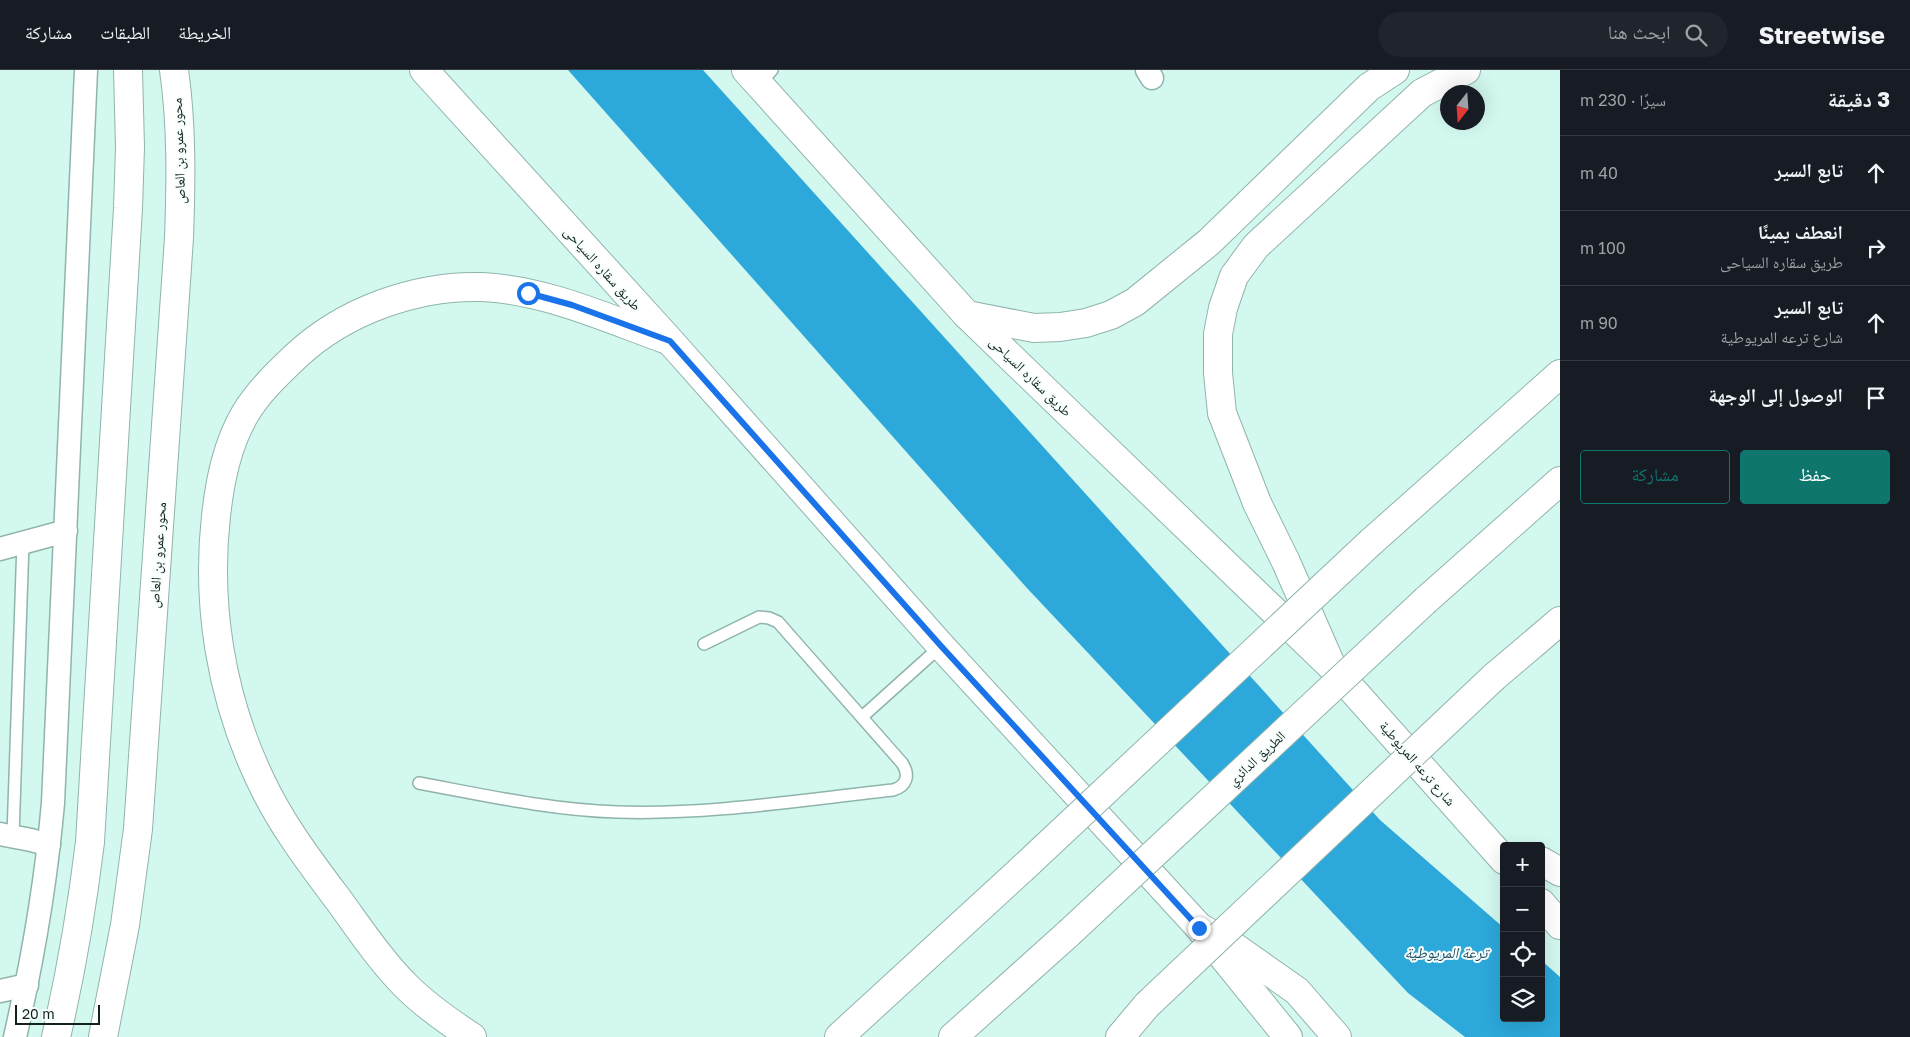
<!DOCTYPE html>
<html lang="ar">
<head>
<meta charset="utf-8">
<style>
  :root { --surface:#171b24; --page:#20242c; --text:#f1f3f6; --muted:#9ea1a6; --line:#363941; --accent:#0f766e }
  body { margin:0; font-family:"Golos Text","Noto Naskh Arabic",sans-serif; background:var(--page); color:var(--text); direction:rtl }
  .controls { position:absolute; right:15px; bottom:15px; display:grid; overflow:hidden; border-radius:5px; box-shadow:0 5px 20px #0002 }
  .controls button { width:45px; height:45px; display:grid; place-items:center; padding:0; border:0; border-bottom:1px solid var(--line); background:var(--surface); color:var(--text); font:25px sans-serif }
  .compass { position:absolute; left:1440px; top:15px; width:45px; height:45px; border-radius:50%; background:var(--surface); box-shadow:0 5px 20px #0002; rotate:197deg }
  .scale { position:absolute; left:15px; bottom:12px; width:85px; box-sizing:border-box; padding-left:5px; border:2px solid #13211e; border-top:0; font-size:14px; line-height:18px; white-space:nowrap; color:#13211e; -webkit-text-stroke:4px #f6fefc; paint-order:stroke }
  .stop { position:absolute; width:15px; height:15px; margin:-11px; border:4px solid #1a73e8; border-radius:50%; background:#fff }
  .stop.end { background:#1a73e8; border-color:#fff; box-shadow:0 1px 5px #0008 }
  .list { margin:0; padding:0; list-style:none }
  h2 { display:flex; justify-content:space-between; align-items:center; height:65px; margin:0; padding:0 20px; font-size:21px }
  h2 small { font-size:16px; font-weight:400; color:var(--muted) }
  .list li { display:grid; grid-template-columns:32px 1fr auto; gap:15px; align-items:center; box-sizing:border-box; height:75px; padding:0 20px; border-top:1px solid var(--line) }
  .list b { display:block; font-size:19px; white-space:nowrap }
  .list p { margin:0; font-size:16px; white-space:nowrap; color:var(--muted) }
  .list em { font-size:16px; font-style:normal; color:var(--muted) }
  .actions { display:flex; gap:10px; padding:15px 20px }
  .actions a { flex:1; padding:11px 0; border:1px solid var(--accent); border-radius:5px; text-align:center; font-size:18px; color:var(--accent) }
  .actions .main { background:var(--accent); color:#fff }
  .icon { flex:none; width:28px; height:28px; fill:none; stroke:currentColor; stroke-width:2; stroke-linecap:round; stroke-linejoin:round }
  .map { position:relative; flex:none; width:1560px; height:967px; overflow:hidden; direction:ltr }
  header { display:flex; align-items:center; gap:30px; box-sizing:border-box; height:70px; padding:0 25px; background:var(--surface); border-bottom:1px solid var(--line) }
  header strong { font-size:24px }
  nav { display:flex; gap:28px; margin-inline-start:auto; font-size:18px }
  .search { width:350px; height:45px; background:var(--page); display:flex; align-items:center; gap:12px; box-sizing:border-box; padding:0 18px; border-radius:28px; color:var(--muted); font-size:19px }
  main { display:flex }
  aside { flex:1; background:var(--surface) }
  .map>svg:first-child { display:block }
  .water { fill:#2ca8da }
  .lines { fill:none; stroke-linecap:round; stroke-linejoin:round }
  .lane-casing { stroke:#90b4ab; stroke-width:14 }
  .street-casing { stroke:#90b4ab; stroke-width:25 }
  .secondary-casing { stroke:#90b4ab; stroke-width:30 }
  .primary-casing { stroke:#90b4ab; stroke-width:30 }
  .highway-casing { stroke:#90b4ab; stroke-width:30 }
  .lane { stroke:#fff; stroke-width:11 }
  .street { stroke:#fff; stroke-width:22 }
  .secondary { stroke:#fff; stroke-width:28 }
  .primary { stroke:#fff; stroke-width:28 }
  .highway { stroke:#fff; stroke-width:28 }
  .highway-bridge-casing { stroke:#90b4ab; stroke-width:30; stroke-linecap:butt }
  .highway-bridge { stroke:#fff; stroke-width:28 }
  .route { stroke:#1a73e8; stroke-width:6 }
  .labels { text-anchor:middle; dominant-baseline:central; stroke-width:4; stroke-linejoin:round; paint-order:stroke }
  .street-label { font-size:14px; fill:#13211e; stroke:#f6fefc }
  .water-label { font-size:15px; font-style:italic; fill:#1c4c61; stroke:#f6fefc }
</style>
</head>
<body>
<header>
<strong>Streetwise</strong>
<div class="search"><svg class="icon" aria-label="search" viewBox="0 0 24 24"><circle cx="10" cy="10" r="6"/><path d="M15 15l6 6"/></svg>ابحث هنا</div>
<nav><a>الخريطة</a><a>الطبقات</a><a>مشاركة</a></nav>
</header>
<main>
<aside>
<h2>3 دقيقة<small>سيرًا · 230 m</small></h2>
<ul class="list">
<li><svg class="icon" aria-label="ahead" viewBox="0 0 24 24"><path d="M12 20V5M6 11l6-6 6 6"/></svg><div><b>تابع السير</b></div><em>40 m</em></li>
<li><svg class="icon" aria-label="right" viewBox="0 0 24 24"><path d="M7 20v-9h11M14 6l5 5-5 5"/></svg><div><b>انعطف يمينًا</b><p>طريق سقاره السياحى</p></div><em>100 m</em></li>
<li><svg class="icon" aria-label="ahead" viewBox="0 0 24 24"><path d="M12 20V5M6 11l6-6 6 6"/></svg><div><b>تابع السير</b><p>شارع ترعه المريوطية</p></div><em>90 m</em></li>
<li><svg class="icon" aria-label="arrive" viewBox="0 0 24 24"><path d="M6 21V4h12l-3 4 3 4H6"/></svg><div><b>الوصول إلى الوجهة</b></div></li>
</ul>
<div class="actions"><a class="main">حفظ</a><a>مشاركة</a></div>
</aside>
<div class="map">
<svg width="1560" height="967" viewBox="0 0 1560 967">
  <rect width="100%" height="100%" fill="#d3f8ef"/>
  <path class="water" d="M568,0H703L1380,750L1504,858V948H1541V890L1560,907V967H1465L1408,923L1026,517Z"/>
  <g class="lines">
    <defs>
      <g id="lane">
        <path d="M759,14L772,0"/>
        <path d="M862,647L941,576"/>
        <path d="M419,713C484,725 550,740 617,742C709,745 801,730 893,720C907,716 910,705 902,693L778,552L769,548L759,547L704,574"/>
        <path d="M13,766L23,472"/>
      </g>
      <g id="street">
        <path d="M1147,0L1152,8"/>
        <path d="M0,479L66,461"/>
        <path d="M0,764L31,770L49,775"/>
        <path d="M0,921L27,915"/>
        <path d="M15,967C33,889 46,812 53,733L86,0"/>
      </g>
      <g id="secondary">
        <path d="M424,0L670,271L941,576L1199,857L1288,967"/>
        <path d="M746,0L967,245L1332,597L1504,790"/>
        <path d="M1541,791L1560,802"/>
        <path d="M1541,833L1560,855"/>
        <path d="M472,967C449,952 426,936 406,916C381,891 361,861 340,832C310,792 280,753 259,707C221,626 206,535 216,446C220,410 227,375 245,344C258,322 278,303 296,286C344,241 416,215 482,217C546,220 606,248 665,269"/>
      </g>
      <path id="primary" d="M103,967L125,855L138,759L179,168C181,112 182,56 174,0"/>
      <g id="highway">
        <path d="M967,245L1034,258L1060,257L1086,253L1111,245L1135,232L1209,172L1369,17L1395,0"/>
        <path d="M1371,472L1560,304"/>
        <path d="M1426,530L1560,411"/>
        <path d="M1332,597L1286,492L1257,433L1222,343L1218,303V264L1223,238L1234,206L1256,176L1422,23L1466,0"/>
        <path d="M1494,607L1560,551"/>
        <path d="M1199,857L1233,876L1297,921L1337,967"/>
        <path d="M56,967C71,902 82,838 90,772L128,138L130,77L128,0"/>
        <path d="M839,967L1022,799"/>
        <path d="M953,967L1069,863"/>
        <path d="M1120,967L1147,935"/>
      </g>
    </defs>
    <use href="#lane" class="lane-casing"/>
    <use href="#street" class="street-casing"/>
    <use href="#secondary" class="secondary-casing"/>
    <use href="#primary" class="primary-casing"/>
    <use href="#highway" class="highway-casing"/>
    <use href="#lane" class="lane"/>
    <use href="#street" class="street"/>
    <use href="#secondary" class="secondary"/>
    <use href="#primary" class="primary"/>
    <use href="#highway" class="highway"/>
    <defs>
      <g id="highway-bridge">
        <path d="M1022,799L1371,472"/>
        <path d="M1069,863L1426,530"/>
        <path d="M1147,935L1494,607"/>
      </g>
    </defs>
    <use href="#highway-bridge" class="highway-bridge-casing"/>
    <use href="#highway-bridge" class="highway-bridge"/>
  </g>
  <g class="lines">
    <path class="route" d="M528,223L572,235L670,271L941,576L1199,858"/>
  </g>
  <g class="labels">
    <g class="street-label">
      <text transform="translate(178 81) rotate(-92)">محور عمرو بن العاص</text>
      <text transform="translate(603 198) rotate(48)">طريق سقاره السياحى</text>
      <text transform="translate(1031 306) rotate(44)">طريق سقاره السياحى</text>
      <text transform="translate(157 485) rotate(-86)">محور عمرو بن العاص</text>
      <text transform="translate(1256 688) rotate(-43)">الطريق الدائري</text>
      <text transform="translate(1418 693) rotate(49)">شارع ترعه المريوطية</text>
    </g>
    <g class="water-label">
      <text x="1446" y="882">ترعة المريوطية</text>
    </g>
  </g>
</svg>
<div class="controls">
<button>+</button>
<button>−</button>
<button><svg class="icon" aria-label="locate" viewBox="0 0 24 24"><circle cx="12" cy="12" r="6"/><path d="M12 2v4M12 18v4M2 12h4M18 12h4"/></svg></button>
<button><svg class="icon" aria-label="layers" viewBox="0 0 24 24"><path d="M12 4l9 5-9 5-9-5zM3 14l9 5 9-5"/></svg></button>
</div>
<svg class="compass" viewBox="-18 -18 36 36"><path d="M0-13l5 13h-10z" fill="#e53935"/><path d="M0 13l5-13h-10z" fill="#9ea1a6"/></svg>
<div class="scale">20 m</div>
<div class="stop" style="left:528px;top:223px"></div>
<div class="stop end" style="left:1199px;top:858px"></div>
</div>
</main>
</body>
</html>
